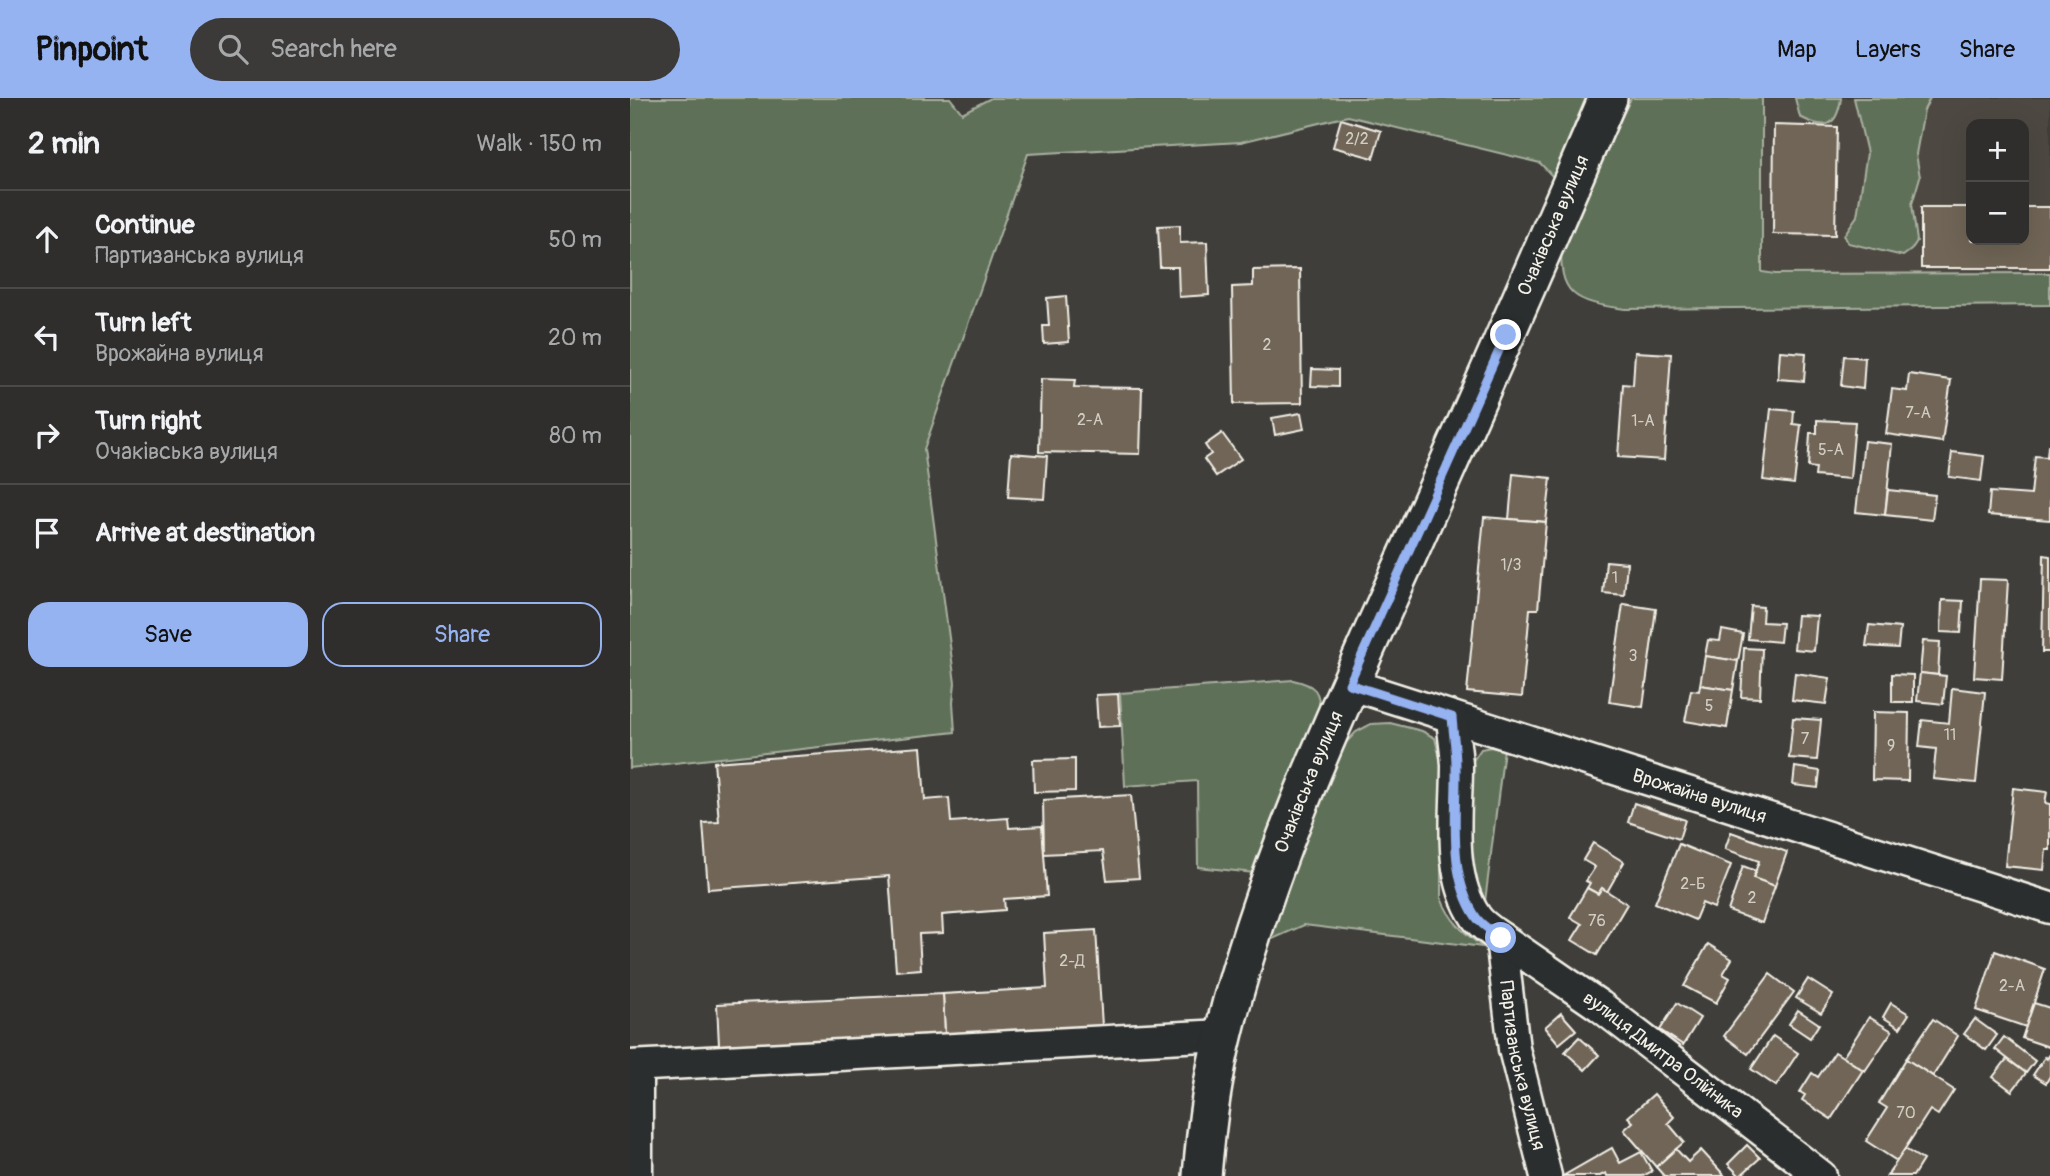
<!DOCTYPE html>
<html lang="en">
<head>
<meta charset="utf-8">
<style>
  :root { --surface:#2f2e2c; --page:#3b3a38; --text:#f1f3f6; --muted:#a7a8a9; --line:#4a4a48; --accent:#95b2f1 }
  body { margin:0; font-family:Pangolin,sans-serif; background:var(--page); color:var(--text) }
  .controls { position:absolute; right:21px; top:21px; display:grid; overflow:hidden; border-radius:14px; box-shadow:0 7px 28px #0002 }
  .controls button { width:63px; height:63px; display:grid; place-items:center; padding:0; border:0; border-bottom:2px solid var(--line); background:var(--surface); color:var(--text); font:35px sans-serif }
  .stop { position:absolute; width:21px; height:21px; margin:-16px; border:5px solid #95b2f1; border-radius:50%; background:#fff }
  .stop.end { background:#95b2f1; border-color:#fff; box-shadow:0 2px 7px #0008 }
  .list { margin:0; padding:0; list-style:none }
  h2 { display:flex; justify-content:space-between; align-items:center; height:91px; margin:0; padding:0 28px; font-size:30px }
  h2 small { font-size:23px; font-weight:400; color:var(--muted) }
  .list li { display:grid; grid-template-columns:46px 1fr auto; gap:21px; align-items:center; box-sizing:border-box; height:98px; padding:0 28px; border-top:2px solid var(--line) }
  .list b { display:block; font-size:26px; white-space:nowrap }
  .list p { margin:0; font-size:23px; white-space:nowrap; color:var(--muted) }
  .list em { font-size:23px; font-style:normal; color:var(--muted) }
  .actions { display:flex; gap:14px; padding:21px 28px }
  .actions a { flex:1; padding:16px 0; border:2px solid var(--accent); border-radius:21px; text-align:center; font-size:24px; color:var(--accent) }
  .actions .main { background:var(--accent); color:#111 }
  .icon { flex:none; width:38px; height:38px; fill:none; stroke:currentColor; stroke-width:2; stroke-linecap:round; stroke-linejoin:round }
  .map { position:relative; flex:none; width:1420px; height:1078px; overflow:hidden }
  header { display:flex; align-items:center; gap:42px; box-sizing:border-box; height:98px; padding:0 35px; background:var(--accent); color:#111 }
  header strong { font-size:33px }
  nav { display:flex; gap:38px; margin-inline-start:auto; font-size:24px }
  .search { width:490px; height:63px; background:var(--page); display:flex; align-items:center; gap:18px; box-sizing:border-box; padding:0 24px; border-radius:38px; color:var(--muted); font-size:26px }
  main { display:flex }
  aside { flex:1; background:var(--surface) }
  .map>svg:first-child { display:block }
  .built { fill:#4e4a43; fill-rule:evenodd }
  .green { fill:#5e7059; stroke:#a9b0a0; stroke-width:2 }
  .building { fill:#706557; stroke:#f4f1e8; stroke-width:2 }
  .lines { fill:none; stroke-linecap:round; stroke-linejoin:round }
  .minor-casing { stroke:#f4f1e8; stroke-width:35 }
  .tertiary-casing { stroke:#f4f1e8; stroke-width:42 }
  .minor { stroke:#2a2d2e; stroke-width:30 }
  .tertiary { stroke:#2a2d2e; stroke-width:37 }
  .route { stroke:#95b2f1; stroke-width:9 }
  .labels { text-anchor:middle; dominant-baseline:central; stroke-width:5; stroke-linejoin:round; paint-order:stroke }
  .number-label { font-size:16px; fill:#d3cec4 }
  .street-label { font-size:19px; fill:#f4f1e8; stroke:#2a2d2e }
</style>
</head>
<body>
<header>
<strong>Pinpoint</strong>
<div class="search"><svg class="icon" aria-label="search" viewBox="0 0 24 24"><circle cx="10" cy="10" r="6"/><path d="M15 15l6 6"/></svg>Search here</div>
<nav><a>Map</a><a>Layers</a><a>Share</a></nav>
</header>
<main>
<aside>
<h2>2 min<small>Walk · 150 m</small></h2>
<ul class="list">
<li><svg class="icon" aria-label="ahead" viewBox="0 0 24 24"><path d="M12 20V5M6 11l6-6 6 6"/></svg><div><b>Continue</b><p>Партизанська вулиця</p></div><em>50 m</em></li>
<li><svg class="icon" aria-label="left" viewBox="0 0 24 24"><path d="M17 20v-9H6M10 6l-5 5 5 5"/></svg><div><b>Turn left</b><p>Врожайна вулиця</p></div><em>20 m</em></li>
<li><svg class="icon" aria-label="right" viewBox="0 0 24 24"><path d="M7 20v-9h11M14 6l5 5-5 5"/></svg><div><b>Turn right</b><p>Очаківська вулиця</p></div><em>80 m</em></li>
<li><svg class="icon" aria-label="arrive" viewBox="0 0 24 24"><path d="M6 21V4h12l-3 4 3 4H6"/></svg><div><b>Arrive at destination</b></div></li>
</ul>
<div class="actions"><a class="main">Save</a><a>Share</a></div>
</aside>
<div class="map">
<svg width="1420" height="1078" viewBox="0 0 1420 1078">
  <rect width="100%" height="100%" fill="#3f3e3a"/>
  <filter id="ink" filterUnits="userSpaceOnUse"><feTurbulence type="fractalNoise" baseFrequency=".0143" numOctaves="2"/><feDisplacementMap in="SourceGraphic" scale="14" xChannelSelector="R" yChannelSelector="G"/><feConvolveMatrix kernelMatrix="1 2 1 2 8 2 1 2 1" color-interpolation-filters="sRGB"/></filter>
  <g filter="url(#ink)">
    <path class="built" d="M1132,0H1420V175L1132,176ZM1341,26H1394V142H1341Z"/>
    <g class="green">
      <path d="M0,0H320L332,15L361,0H956L923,79L910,65L718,18L611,44L398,56L294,351L325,585L323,604L325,634L0,670Z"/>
      <path d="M1001,0H1132V174L1145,176L1420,175V207L995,211C945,204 927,198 932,142Z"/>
      <path d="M1165,0H1211C1207,30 1195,32 1170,19Z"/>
      <path d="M1224,0H1300L1294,12L1286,56L1290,79L1282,106L1287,143L1281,152L1273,158L1218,145L1214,137L1227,118L1237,55Z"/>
      <path d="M663,582C686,587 690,593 690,616L624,775L568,769L567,683L495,688L490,595Z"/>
      <path d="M760,625L792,633L805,640L811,664V800C820,823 833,834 853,849L674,827L636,844L674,737L709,652L726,634L741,626Z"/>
      <path d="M861,649L874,651L854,812L840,782V667L851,651Z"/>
    </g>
    <g class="building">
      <path d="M711,21L751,33L743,60L703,49Z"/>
      <path d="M1144,27L1207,29L1205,137L1143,136Z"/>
      <path d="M1291,109H1341V142H1394V109H1420V170H1291Z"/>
      <path d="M550,127V145L577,144L579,197L549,199L548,169H530L528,128Z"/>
      <path d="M670,171L672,305L604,306L602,189L623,188V172Z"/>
      <path d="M436,198L439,244L414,246L413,228H419L417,200Z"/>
      <path d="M1150,253L1176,255L1174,283L1148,281Z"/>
      <path d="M1005,254L1041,256L1034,362L988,359L993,286L1003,287Z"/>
      <path d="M1214,258L1235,260L1233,291L1211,288Z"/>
      <path d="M682,271L708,272V289L681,288Z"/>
      <path d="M1279,276L1321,282L1312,344L1256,336L1262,291L1277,293Z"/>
      <path d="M411,281L445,282L444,289L512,290L510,356L409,354Z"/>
      <path d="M1141,311L1164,313L1163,326L1171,327L1164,386L1133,382Z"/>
      <path d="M671,315L674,331L645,337L642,320Z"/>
      <path d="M1187,322L1225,324L1220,381L1185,378L1186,370L1178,369L1180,335H1187Z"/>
      <path d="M592,335L611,361L586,378L574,361L581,356L575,347Z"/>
      <path d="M1234,343L1262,346L1255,417L1226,414Z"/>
      <path d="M1418,348H1420V422L1358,417L1360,394L1401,397L1405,358L1417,359Z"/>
      <path d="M1322,354L1354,358L1351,383L1319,379Z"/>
      <path d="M381,355L417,358L414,401L378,399Z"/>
      <path d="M883,376L921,380L916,424L879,421Z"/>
      <path d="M1258,392L1305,397L1302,422L1255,417Z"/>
      <path d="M854,419L916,424L908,511H900L892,599L837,594Z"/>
      <path d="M1414,457L1420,458V554H1412Z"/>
      <path d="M976,463L997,465L994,497L973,495Z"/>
      <path d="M1350,481L1378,482L1372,581L1344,579Z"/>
      <path d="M1312,502L1333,503L1331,535L1311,534Z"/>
      <path d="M993,506L1026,511L1013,609L979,604Z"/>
      <path d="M1121,508L1133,509L1132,524L1152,525L1150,544L1118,541Z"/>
      <path d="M1167,517L1187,518L1184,553L1164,551Z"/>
      <path d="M1239,527L1270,530L1268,550L1236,548Z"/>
      <path d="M1092,532L1113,536L1108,563L1075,558L1078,542L1090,543Z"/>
      <path d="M1293,543L1310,544L1308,577L1290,575Z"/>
      <path d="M1114,550L1132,551L1130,600L1111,599Z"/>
      <path d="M1075,558L1108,563L1103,592L1070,587Z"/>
      <path d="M1165,575L1200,580L1196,606L1162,602Z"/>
      <path d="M1290,575L1316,578L1313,606L1287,603Z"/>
      <path d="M1262,576L1283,577V604H1262Z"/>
      <path d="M1070,587L1103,592L1097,630L1055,623L1061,592L1069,593Z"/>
      <path d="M1322,590L1355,594L1346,685L1303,681L1306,651L1289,649L1292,622L1319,625Z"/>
      <path d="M488,596L490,628L468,629L466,597Z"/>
      <path d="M1243,614L1279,615L1278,683L1242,682Z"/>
      <path d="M1163,620L1191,622L1187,662L1159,660Z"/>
      <path d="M291,649L295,702L319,700L321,724L378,720L379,730L412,728L417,798L374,801L375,812L312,817L313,835L289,836L291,871L266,873L259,778L78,791L73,725L89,724L84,664Z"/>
      <path d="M445,661V693L404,694L403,662Z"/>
      <path d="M1165,669L1190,673L1188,690L1163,687Z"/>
      <path d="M1383,690L1417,694L1415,705L1420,706V752H1416L1414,772L1375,768Z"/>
      <path d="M501,697L509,780L477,782L473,753L414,756L413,702Z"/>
      <path d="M1004,705L1055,722L1049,741L998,724Z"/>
      <path d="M1101,734L1157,754L1145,788L1123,780L1129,763L1095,751Z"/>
      <path d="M963,745L994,764L977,794L972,790L968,796L957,790L960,785L956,783L965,769L953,762Z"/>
      <path d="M1049,746L1101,767L1084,810L1072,805L1065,822L1025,805Z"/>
      <path d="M1113,768L1126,773L1123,780L1145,788L1132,825L1098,813Z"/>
      <path d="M957,790L968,796L972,790L997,806L967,857L942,842L952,826L940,819Z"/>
      <path d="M466,832L472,928L315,937L313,896L417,890L414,835Z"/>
      <path d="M1078,846L1102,861L1093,876L1100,880L1086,905L1054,888Z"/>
      <path d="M1365,853L1415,871L1396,929L1346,912Z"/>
      <path d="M1140,876L1164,894L1118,956L1094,938Z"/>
      <path d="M1178,881L1203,897L1191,915L1166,900Z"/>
      <path d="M313,896L315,937L89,947L87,906Z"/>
      <path d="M1047,905L1070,920L1053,947L1030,932Z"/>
      <path d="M1261,905L1279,916L1270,930L1253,919Z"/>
      <path d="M1404,905L1420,910L1419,949L1392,940Z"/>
      <path d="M1168,912L1189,926L1180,940L1159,926Z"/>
      <path d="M931,915L946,932L929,946L915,929Z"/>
      <path d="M1239,919L1262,933L1235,973L1213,959Z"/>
      <path d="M1303,921L1328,938L1303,978L1276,961Z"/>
      <path d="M1345,921L1367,937L1356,952L1334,936Z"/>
      <path d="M1143,938L1168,955L1146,988L1121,971Z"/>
      <path d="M949,939L969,957L955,972L935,954Z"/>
      <path d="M1374,939L1405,963L1396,975L1365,951Z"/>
      <path d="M1205,954L1233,972L1201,1021L1172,1002L1175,997L1170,994L1182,975L1188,979Z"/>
      <path d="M1420,956V978L1416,985L1403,977L1415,959L1417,961Z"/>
      <path d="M1276,961L1324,992L1308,1017L1300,1012L1267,1063L1236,1043L1257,1010L1249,1005Z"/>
      <path d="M1377,961L1396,975L1382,993L1363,979Z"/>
      <path d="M1024,996L1044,1019L1038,1025L1054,1044L1026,1069L994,1032L1003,1024L998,1019Z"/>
      <path d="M1117,1047L1130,1060L1110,1078L1098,1066Z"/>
      <path d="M982,1050L990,1065L1011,1054L1022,1073L1013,1078H977L976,1075L970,1078H933Z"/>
      <path d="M1046,1051L1058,1064L1071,1052L1095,1078H1034L1026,1069Z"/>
      <path d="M1275,1051L1293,1062L1283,1078H1257Z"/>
    </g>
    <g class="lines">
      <defs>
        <g id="minor">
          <path id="s1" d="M719,586L1420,810"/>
          <path id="s2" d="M822,619C823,634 826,651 827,667C827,717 817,776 846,819C852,828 863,834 871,840L884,951L916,1078"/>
          <path id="s3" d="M871,840L970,908L1191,1078"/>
          <path d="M0,968L593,937"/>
          <path d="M7,968V1078"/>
        </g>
        <g id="tertiary">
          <path id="s4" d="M572,1078C576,1030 582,981 594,934C634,771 706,616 775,463C844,309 912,155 978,0"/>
        </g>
      </defs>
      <use href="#minor" class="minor-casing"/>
      <use href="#tertiary" class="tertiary-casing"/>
      <use href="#minor" class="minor"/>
      <use href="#tertiary" class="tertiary"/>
    </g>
  </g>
  <g class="lines" filter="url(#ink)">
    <path class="route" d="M871,840C863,834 852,828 846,819C817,776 827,716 826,667C826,651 823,635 822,619L719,586L876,237"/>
  </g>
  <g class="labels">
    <g class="number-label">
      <text x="727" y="41">2/2</text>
      <text x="637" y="247">2</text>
      <text x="1288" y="315">7-А</text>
      <text x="460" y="322">2-А</text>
      <text x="1013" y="323">1-А</text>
      <text x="1201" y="352">5-А</text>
      <text x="881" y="467">1/3</text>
      <text x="985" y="480">1</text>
      <text x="1003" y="558">3</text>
      <text x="1079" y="608">5</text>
      <text x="1320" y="637">11</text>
      <text x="1175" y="641">7</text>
      <text x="1261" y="648">9</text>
      <text x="1063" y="786">2-Б</text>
      <text x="1122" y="800">2</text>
      <text x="967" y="823">76</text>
      <text x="442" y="863">2-Д</text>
      <text x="1382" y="888">2-А</text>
      <text x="1276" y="1015">70</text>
    </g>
    <g class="street-label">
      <text stroke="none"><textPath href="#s4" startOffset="1018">Очаківська вулиця</textPath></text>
      <text stroke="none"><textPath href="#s4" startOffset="410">Очаківська вулиця</textPath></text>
      <text stroke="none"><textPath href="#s1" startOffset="368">Врожайна вулиця</textPath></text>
      <text stroke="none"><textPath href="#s3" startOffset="200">вулиця Дмитра Олійника</textPath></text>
      <text stroke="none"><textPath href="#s2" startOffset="366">Партизанська вулиця</textPath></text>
    </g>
  </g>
</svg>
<div class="controls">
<button>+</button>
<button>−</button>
</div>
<div class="stop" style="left:871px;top:840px"></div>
<div class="stop end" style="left:876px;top:237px"></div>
</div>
</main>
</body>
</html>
